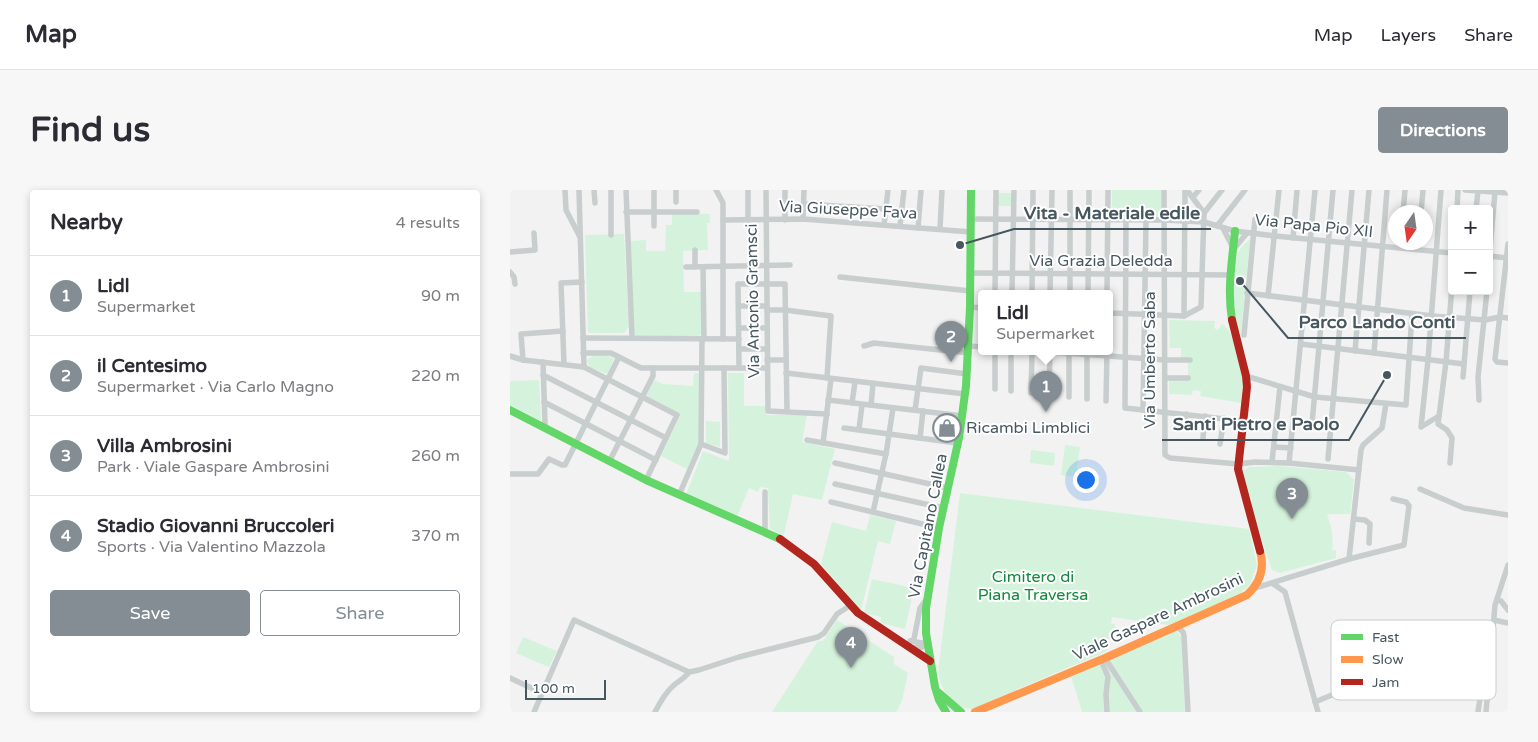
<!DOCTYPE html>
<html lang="en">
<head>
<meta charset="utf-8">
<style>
  :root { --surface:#fff; --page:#f7f7f7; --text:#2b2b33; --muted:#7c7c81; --line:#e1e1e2; --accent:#838d93 }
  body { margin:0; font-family:"Varela Round",sans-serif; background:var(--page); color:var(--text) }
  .controls { position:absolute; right:15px; top:15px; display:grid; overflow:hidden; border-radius:5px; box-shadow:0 2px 8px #0003 }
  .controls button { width:45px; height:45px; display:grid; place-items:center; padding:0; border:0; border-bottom:1px solid var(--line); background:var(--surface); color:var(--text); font:25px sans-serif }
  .compass { position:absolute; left:878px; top:15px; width:45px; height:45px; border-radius:50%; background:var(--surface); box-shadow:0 2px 8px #0003; rotate:193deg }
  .scale { position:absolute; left:15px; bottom:12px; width:81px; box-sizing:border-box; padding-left:5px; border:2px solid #475760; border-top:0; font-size:14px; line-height:18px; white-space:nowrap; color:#475760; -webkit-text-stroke:4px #fff; paint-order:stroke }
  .you { position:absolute; left:575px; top:289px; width:18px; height:18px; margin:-12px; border:4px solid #fff; border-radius:50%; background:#1a73e8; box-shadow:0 0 0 8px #1a73e833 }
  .badge { display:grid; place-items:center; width:32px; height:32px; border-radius:50%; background:var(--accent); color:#fff; font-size:16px; font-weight:700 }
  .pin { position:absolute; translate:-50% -41px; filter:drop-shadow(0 1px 2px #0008) }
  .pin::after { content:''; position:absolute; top:26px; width:18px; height:15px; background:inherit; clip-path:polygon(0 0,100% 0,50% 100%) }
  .popup { position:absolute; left:468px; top:100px; width:135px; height:65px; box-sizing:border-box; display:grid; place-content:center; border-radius:5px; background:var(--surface); filter:drop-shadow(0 1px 4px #0005); font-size:16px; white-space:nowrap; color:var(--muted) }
  .popup b { font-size:19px; color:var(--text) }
  .popup::after { content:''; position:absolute; left:50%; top:100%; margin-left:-10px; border:10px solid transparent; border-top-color:var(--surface) }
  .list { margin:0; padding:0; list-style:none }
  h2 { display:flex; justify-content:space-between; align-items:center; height:65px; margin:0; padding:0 20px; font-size:21px }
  h2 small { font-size:16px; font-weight:400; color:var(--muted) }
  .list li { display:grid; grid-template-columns:32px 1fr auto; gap:15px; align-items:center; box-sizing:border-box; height:80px; padding:0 20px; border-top:1px solid var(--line) }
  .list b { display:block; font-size:19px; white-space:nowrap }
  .list p { margin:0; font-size:16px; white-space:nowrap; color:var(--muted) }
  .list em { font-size:16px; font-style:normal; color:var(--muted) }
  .actions { display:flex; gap:10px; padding:15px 20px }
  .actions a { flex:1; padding:11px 0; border:1px solid var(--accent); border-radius:5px; text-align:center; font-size:18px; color:var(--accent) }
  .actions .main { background:var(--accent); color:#fff }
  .map { position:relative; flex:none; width:998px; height:522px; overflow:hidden; border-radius:5px }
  header { display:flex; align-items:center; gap:30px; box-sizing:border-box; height:70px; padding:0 25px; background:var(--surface); border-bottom:1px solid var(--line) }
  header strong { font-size:24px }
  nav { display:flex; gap:28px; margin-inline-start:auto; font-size:18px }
  .intro { display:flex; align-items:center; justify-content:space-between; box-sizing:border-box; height:120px; padding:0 30px }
  h1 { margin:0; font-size:35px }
  .button { padding:12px 22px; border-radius:5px; background:var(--accent); color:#fff; font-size:18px; font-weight:700 }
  main { display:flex; gap:30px; padding:0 30px }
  aside { flex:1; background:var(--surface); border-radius:5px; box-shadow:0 2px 8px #0003 }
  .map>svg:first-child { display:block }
  .green { fill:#d5f3dc }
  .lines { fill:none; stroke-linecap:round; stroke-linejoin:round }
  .street { stroke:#c8cdce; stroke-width:5.5 }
  .fast { stroke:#63d668; stroke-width:8 }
  .slow { stroke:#ff974d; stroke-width:8 }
  .jam { stroke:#b3261e; stroke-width:8 }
  .labels { text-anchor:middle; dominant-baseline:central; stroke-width:4; stroke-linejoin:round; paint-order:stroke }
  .street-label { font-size:16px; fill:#475760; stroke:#fff }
  .poi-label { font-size:16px; fill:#475760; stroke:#fff; text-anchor:start }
  .park-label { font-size:16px; fill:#10893c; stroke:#fff }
  .key { fill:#fff; stroke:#c8cdcf; stroke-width:1 }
  .key-label { font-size:14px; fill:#475760 }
  .leader { fill:none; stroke:#475760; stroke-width:2 }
  .callout-dot { fill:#475760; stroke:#fff; stroke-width:2 }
  .callout-label { font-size:18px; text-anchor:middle; font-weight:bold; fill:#475760; stroke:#fff; stroke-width:4; stroke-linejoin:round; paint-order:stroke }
</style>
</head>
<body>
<header>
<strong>Map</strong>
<nav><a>Map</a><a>Layers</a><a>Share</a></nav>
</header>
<div class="intro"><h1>Find us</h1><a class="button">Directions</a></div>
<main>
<aside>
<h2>Nearby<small>4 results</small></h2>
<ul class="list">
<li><span class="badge">1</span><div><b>Lidl</b><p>Supermarket</p></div><em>90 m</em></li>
<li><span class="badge">2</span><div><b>il Centesimo</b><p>Supermarket · Via Carlo Magno</p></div><em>220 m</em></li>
<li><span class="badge">3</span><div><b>Villa Ambrosini</b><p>Park · Viale Gaspare Ambrosini</p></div><em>260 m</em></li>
<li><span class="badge">4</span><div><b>Stadio Giovanni Bruccoleri</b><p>Sports · Via Valentino Mazzola</p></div><em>370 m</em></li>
</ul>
<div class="actions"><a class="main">Save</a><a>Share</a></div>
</aside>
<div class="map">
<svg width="998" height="522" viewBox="0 0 998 522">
  <rect width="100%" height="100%" fill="#f2f2f2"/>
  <g class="green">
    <rect x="602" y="0" width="49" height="27"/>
    <path d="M487,3H502L501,16H487Z"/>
    <path d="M162,23L200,24V33H197L198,60L173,61L174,102H191L192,144L189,146H127L124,145L119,51L136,50V61H155L156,35H162Z"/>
    <path d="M114,44L119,136L114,143H80L78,142L75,45Z"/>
    <path d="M740,49L731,143C719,130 721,81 728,64C730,57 735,54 740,49Z"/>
    <path d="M659,130L705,131L704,138L708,140L712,134C724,139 733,180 733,193C733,199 732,206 731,213L690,206L691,201L683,200L682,205L659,204V188L678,185V172H671V158H660Z"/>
    <path d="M85,165H96L104,168L98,184L81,178L77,172L78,169Z"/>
    <path d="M184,183H191L190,251L177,279L151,266L170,226L136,207L144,190L153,194L183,196Z"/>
    <path d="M218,183H234V216H255L256,225H297L292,252L325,259L312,310L283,304L274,345L260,339L258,298L250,297L248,302L239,298L227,327L176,305L193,261L219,271Z"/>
    <path d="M29,190L31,231L0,215V191Z"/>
    <path d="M196,231L210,232V257L196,253Z"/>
    <path d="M555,255L570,257L566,287L551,285Z"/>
    <path d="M521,260L545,263L544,276L520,273Z"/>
    <path d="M769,276L836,282L844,290L840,324H817C821,336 824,346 822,360H826V368L770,383L762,380L747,335L742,316V309L737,301L733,281L739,277Z"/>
    <path d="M450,303L739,339L747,375L740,395L726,407L658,435L602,427L601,433L605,435L607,442L604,447L599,448L597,461L462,519C444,519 430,499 428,482Z"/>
    <path d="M360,325L386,331L380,354L368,351L351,420L311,374L322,332L356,341Z"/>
    <path d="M362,389L404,398L395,439L370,433L371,427L354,423Z"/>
    <path d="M327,430L384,467V474L398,483L392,511L386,522H262L308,451H313Z"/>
    <path d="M666,441L672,448L675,522H572L561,486Z"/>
    <path d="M13,447L47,461L39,477L6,463Z"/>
  </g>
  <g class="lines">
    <g class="street">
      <path d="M55,0L56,20L70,47"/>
      <path d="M69,0L74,177"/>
      <path d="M84,0L85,13"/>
      <path d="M101,0V45"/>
      <path d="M116,0L122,147"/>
      <path d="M206,0L213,13V149"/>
      <path d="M238,0V30"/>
      <path d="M256,0L258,221L317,224"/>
      <path d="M654,0L655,265L660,268L728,274L745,272L779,273L849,280"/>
      <path d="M955,0L998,3"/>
      <path d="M683,7L689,0"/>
      <path d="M166,12V0"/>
      <path d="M294,14L376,19"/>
      <path d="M947,19L948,0"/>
      <path d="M966,19L968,1"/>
      <path d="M116,22H187"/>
      <path d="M893,22L895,0"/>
      <path d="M911,22L913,0"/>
      <path d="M694,23L712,0"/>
      <path d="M293,29L294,0"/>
      <path d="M461,29L654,30L694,32L725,41L765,46L942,63"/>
      <path d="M213,30L293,29L461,42"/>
      <path d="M275,30V0"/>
      <path d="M616,30L615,218L733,231"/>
      <path d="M374,35L378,0"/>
      <path d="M144,36V0"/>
      <path d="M390,36L394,0"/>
      <path d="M707,36L735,0"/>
      <path d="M408,38L411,0"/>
      <path d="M713,38L722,56"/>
      <path d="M430,39L432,0"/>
      <path d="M783,48L787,0"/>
      <path d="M998,54L985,169L987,172L998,173"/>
      <path d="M723,60L737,43"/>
      <path d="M0,62L25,60L24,43"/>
      <path d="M979,66L998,68"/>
      <path d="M979,71L985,2"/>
      <path d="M176,77L280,75"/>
      <path d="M185,77V60"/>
      <path d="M193,77L194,149"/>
      <path d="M0,82L4,87L5,94"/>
      <path d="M461,83L720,85"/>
      <path d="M330,87L460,101"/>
      <path d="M485,103L486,0"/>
      <path d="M502,103L504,0"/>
      <path d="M522,103L523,0"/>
      <path d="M540,103L542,0"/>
      <path d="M560,103V0"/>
      <path d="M578,103L579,0"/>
      <path d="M597,103L598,0"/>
      <path d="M737,103L922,126L975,130L990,127L998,128"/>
      <path d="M758,106L769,0"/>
      <path d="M229,116H257"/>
      <path d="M460,117L472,118"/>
      <path d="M257,120H275L321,126L317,188"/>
      <path d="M600,123L674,126L691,117L694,23L677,0"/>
      <path d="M674,126L675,0"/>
      <path d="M229,138H257"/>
      <path d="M734,145L745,29"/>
      <path d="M73,148L229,149"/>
      <path d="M791,154L954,174"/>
      <path d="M354,156L364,153L459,163"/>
      <path d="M459,156L472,157"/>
      <path d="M229,159H257"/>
      <path d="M527,161L655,170H680"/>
      <path d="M845,161L859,0"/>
      <path d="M73,163H101L131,178H257"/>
      <path d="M864,163L877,0"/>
      <path d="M0,166L13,170L74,177L167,225L136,290"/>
      <path d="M13,170L11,144L53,141"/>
      <path d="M257,170H276"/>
      <path d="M33,172L35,234L33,238"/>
      <path d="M54,174L51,93L72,92"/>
      <path d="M229,178L228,94H275L277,221"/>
      <path d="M276,183L455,204"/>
      <path d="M33,185L156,248"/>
      <path d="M736,186L805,207L896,215L902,124"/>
      <path d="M953,187L960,101"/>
      <path d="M655,188H678"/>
      <path d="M485,199V161"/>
      <path d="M501,201V161"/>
      <path d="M521,203L522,161"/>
      <path d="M539,205L540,161"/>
      <path d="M559,207V161"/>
      <path d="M577,209V161"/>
      <path d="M318,210L453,226"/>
      <path d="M969,210L968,187L977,101"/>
      <path d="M596,211L597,161"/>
      <path d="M34,212L146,270"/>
      <path d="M342,213L345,192"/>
      <path d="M361,215L363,194"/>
      <path d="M405,220L411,178L457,184"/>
      <path d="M633,220L636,30"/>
      <path d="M929,226L911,237L918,170L931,0"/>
      <path d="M802,234L823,0"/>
      <path d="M675,237L676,224"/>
      <path d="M334,238L447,253"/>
      <path d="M349,239L352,215"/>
      <path d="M410,248L413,221"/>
      <path d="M693,248L695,226"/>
      <path d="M297,250L376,264"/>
      <path d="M313,253L321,189"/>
      <path d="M191,254L215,263L214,178"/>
      <path d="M710,254L714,228"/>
      <path d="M764,257L781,258"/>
      <path d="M818,269L842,0"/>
      <path d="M99,272L143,186V178"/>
      <path d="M762,272L770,197"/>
      <path d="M325,273L438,298"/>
      <path d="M779,273L805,0"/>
      <path d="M940,273L942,248L937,240L928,234L936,172L942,95"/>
      <path d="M0,284H28L39,269L52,275H55L109,167"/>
      <path d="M325,294L433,318"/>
      <path d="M910,299L954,318L998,325"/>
      <path d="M255,302V342"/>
      <path d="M169,305L191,254L192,149"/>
      <path d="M321,312L429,338"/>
      <path d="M363,322L376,264L383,218"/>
      <path d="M844,329L855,330L860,334L859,353"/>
      <path d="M839,369L851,260L853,255L872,238L876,214"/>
      <path d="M762,393L775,402L808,522"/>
      <path d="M745,398L839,369L894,355L899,316L896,312L883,309"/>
      <path d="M987,410L991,411L998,420"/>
      <path d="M984,430L998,433"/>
      <path d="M667,436L673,442L674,446L678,522"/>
      <path d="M400,451L418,454"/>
      <path d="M401,451L404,449L410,418L415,411"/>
      <path d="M403,458L413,457L418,454"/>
      <path d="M595,468L630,522"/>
      <path d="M591,470L598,487L596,504L597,522"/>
      <path d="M0,488L32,503"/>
      <path d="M805,512L877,482"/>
      <path d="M24,522L64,430L179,482L189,480L229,467L308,447L314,443L327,424L341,415"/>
      <path d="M145,522C150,512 155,503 164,495C169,491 175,488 179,482"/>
      <path d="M968,522L972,495L979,485"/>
      <path d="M976,522L985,415L998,375"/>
    </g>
    <g class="fast">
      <path d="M722,130C717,100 722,71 725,41"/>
      <path d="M0,220L136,290L270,349"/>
      <path d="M429,503L451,522"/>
      <path d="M436,522L429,510L425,497L416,443V418L429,338L449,248L456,196L460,117L461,0"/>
    </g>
    <path class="slow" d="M465,522L595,468L737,405C750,393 755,378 750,361"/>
    <g class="jam">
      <path d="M722,130L736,186L737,197L728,279L750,361"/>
      <path d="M270,349L304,374L348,423L420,471"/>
    </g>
  </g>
  <defs>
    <symbol id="shop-ring" viewBox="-11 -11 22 22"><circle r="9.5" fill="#fff" stroke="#838d93" stroke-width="1.5"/><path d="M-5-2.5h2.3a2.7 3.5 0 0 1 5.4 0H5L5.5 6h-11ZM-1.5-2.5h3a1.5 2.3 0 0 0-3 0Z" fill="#838d93"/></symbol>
  </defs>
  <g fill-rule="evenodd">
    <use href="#shop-ring" x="421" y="222" width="32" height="32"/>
  </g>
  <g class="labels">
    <g class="street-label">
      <text transform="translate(338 20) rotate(3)">Via Giuseppe Fava</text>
      <text transform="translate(804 36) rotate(6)">Via Papa Pio XII</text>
      <text x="591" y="71">Via Grazia Deledda</text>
      <text transform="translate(243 111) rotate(-91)">Via Antonio Gramsci</text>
      <text transform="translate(640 170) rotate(-90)">Via Umberto Saba</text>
      <text transform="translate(418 336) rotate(-79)">Via Capitano Callea</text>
      <text transform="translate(648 427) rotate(-25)">Viale Gaspare Ambrosini</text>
    </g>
    <g class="poi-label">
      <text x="456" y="238">Ricambi Limblici</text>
    </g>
    <g class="park-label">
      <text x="523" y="387">Cimitero di<tspan x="523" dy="18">Piana Traversa</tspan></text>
    </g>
  </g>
  <rect x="821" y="430" width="165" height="80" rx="8" class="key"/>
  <rect x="831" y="444" width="22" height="6" fill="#63d668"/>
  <rect x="831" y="466" width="22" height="7" fill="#ff974d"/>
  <rect x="831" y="489" width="22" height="6" fill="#b3261e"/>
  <g class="key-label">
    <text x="862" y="452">Fast</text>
    <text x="862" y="474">Slow</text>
    <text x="862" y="497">Jam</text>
  </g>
  <path class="leader" d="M450 55L504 39H701M730 91L778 148H956M877 185L839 250H652"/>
  <g class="callout-dot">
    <circle cx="450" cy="55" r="5"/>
    <circle cx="730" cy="91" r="5"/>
    <circle cx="877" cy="185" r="5"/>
  </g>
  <g class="callout-label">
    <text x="602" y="29">Vita - Materiale edile</text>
    <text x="867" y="138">Parco Lando Conti</text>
    <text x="746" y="240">Santi Pietro e Paolo</text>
  </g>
</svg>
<div class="controls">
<button>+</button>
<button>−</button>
</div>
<svg class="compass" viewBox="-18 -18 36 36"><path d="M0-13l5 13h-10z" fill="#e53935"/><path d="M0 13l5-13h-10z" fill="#7c7c81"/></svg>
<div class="scale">100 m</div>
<div class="you"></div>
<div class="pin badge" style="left:536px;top:222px">1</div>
<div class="popup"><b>Lidl</b>Supermarket</div>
<div class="pin badge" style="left:441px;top:172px">2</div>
<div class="pin badge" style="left:782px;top:329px">3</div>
<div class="pin badge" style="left:341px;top:478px">4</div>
</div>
</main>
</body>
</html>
